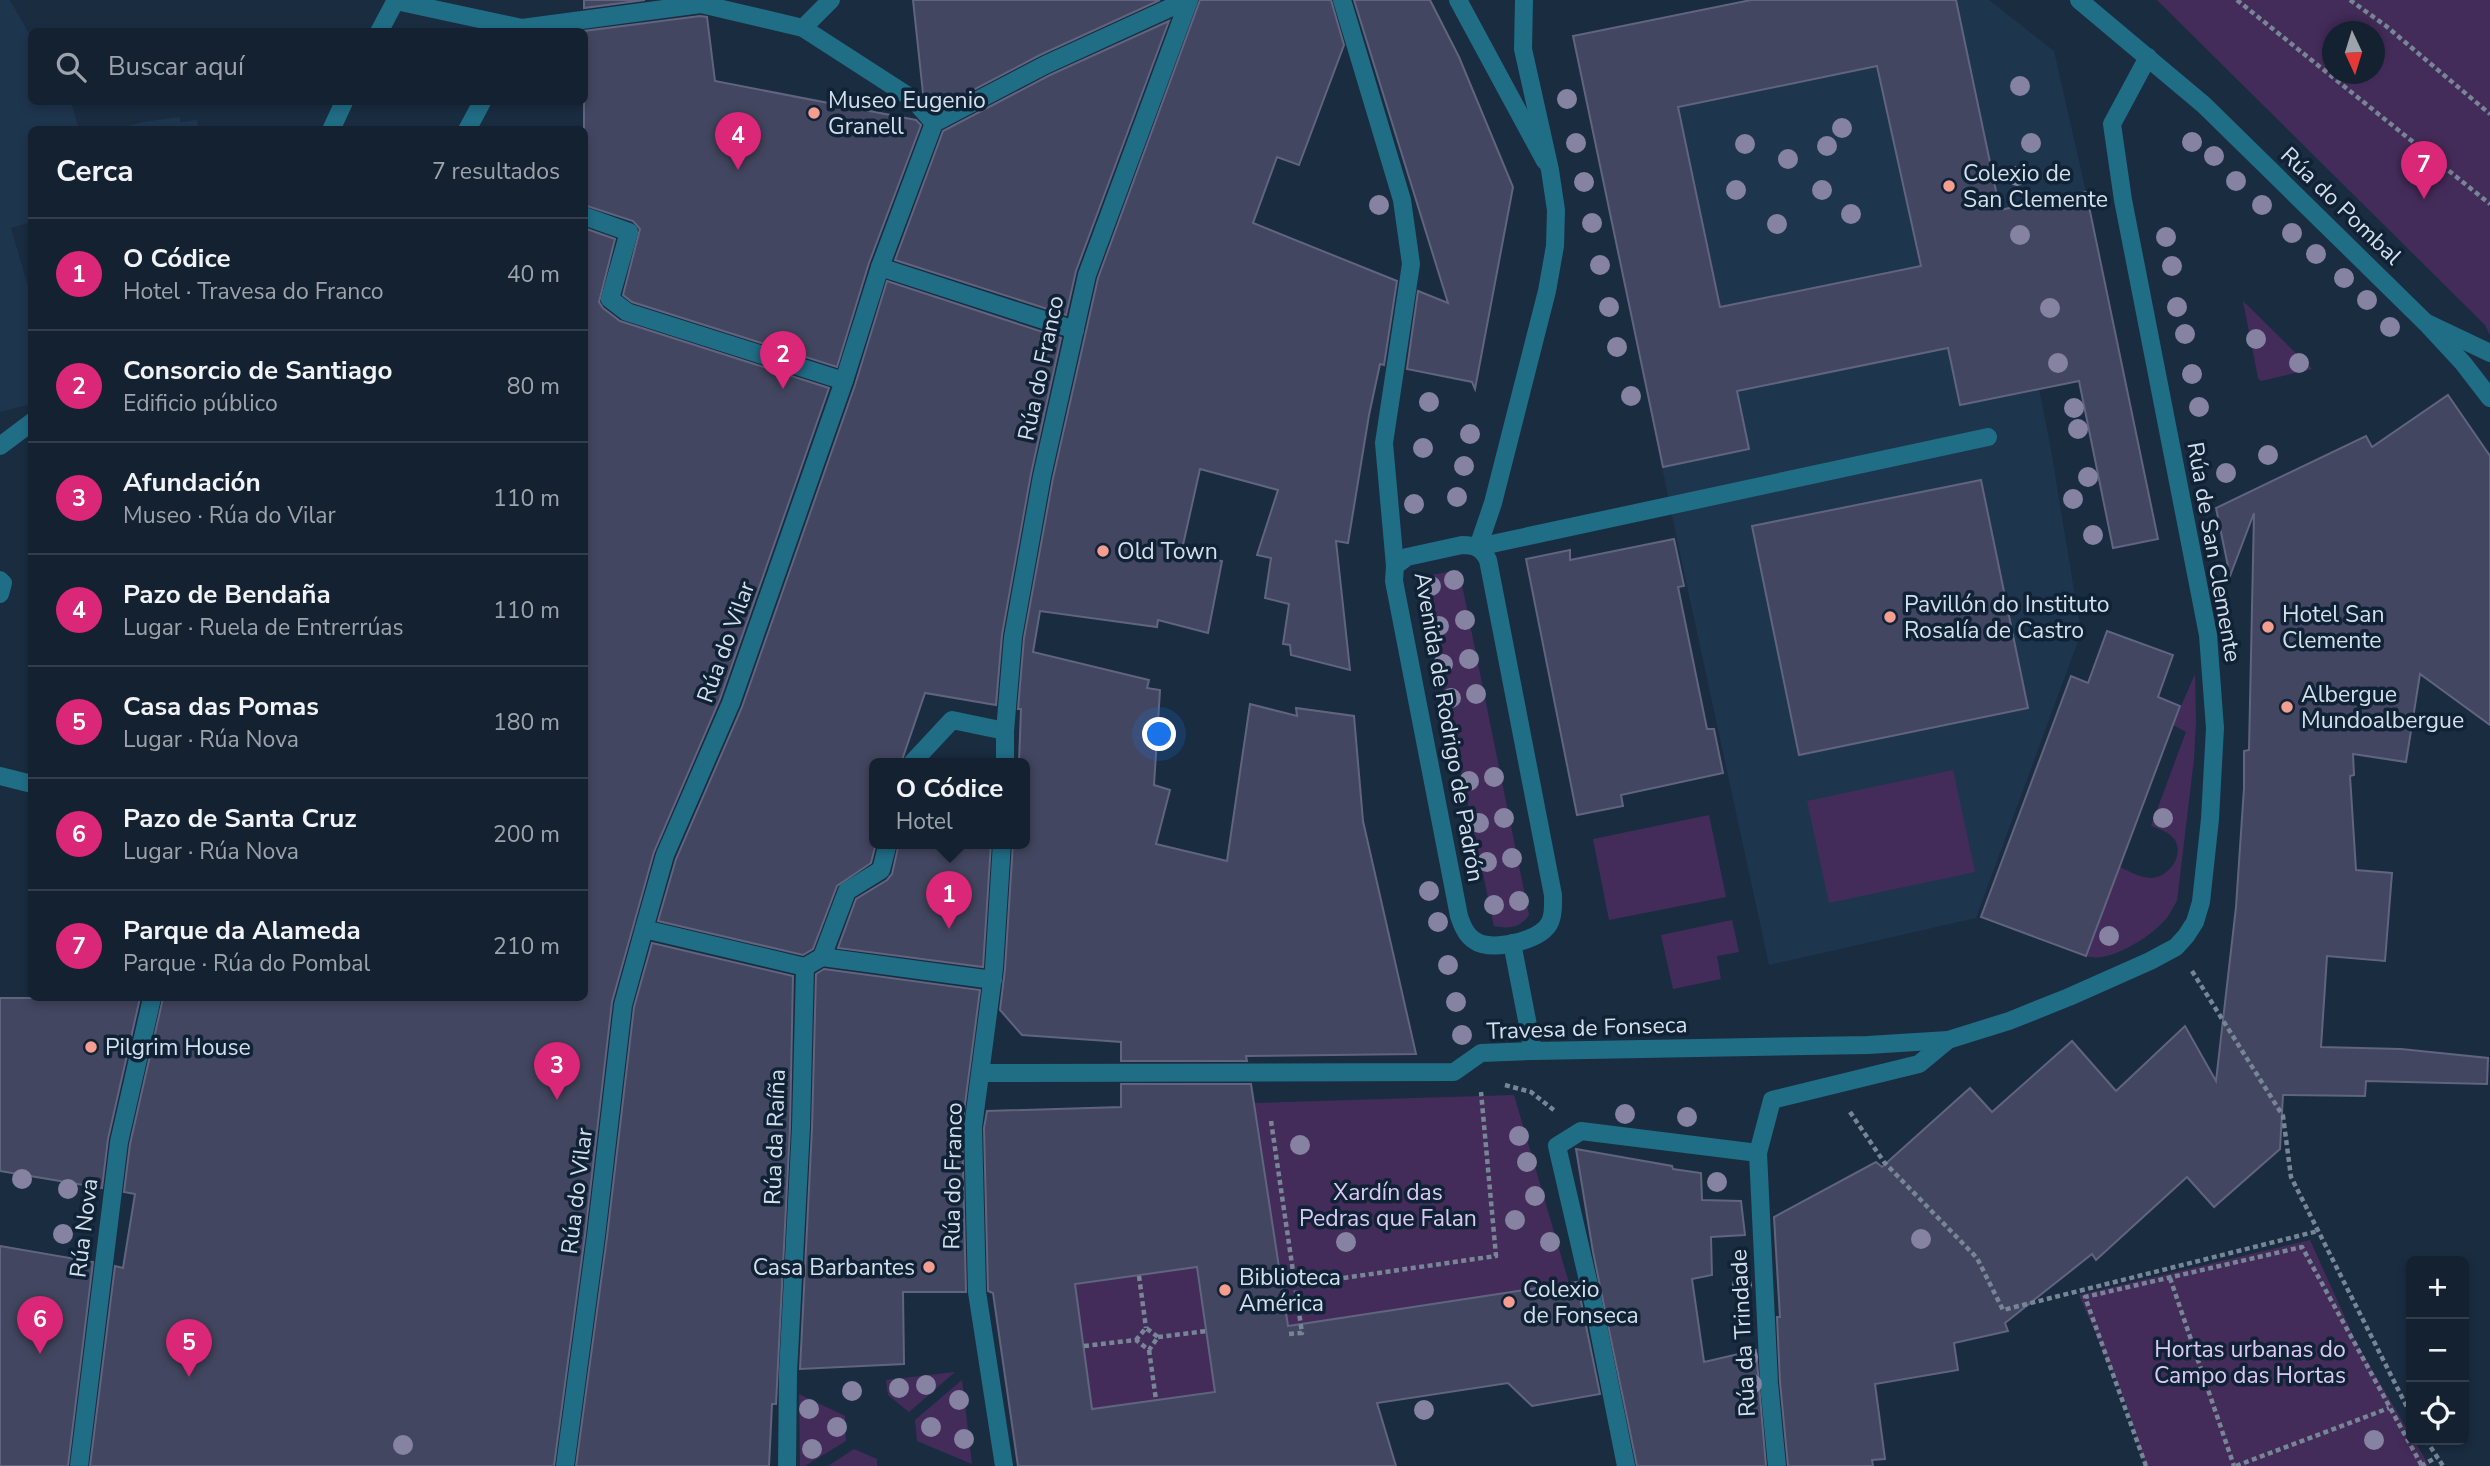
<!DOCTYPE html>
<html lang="es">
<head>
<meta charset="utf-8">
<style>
  :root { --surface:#142130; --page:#212e3c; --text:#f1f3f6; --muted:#9da3ab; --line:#333e4c; --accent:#db2777 }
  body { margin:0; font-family:"Nunito Sans",sans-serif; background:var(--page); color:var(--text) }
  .controls { position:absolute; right:21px; bottom:21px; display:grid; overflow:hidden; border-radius:10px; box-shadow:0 4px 10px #0003 }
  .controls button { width:63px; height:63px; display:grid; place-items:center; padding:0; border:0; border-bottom:2px solid var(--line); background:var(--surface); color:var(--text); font:35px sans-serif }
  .compass { position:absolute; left:2322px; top:21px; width:63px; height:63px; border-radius:50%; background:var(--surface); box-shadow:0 4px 10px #0003; rotate:176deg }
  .you { position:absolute; left:1160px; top:735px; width:24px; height:24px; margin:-18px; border:5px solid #fff; border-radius:50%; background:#1a73e8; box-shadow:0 0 0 10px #1a73e833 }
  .badge { display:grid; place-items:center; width:46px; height:46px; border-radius:50%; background:var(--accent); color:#fff; font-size:23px; font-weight:700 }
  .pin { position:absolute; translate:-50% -58px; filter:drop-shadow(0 2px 4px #0008) }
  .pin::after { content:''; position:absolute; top:37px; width:24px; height:21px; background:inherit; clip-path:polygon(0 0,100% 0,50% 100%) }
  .popup { position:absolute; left:869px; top:758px; width:161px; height:91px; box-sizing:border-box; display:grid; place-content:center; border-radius:10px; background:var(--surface); filter:drop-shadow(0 2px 5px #0005); font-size:23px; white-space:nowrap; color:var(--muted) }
  .popup b { font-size:26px; color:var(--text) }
  .popup::after { content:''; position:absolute; left:50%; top:100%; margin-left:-14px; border:14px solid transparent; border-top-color:var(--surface) }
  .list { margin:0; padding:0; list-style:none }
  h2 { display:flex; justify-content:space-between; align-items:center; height:91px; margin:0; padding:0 28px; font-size:30px }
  h2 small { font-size:23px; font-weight:400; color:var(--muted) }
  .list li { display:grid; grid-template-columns:46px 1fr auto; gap:21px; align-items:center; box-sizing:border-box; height:112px; padding:0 28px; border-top:2px solid var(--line) }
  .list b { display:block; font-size:26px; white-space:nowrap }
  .list p { margin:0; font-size:23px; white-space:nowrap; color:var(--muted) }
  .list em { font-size:23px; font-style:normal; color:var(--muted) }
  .icon { flex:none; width:38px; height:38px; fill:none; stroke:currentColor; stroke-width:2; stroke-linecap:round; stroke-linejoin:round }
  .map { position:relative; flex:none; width:2490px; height:1466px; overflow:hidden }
  .search { position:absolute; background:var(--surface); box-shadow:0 4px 10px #0003; left:28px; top:28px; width:560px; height:77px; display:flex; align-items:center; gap:18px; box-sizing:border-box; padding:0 24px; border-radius:10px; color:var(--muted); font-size:26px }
  .panel { position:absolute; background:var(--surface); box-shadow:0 4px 10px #0003; left:28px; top:126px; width:560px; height:875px; border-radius:10px }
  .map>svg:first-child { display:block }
  .built { fill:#1e354e }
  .green { fill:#442c5a; fill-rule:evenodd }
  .building { fill:#434660; stroke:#60647f; stroke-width:2; fill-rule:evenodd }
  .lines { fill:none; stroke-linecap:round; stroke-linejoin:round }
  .path { stroke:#778696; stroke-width:4.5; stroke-dasharray:5 3.5; stroke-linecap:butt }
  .service { stroke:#206d86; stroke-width:18 }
  .pedestrian { stroke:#206d86; stroke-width:18 }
  .minor { stroke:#206d86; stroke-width:18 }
  .tertiary { stroke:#206d86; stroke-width:18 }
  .tree { fill:#8582a2 }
  .poi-dot { fill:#f59d8f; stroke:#102235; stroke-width:2.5 }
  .labels { text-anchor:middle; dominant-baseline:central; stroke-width:7; stroke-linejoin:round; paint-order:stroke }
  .poi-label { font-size:23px; fill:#d4dfec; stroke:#102235; text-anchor:start }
  .street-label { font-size:23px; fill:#d4dfec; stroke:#102235 }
  .park-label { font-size:23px; fill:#dcc8f2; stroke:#102235 }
</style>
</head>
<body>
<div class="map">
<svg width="2490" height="1466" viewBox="0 0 2490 1466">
  <rect width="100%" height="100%" fill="#1a2c40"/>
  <g class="built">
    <path d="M0,0H10L31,37L32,102H71L79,129L32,130L31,222L11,228L31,297V404L0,412Z"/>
    <path d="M1751,0H1989L2054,51L2086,192L2027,204L2038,264L2016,270L2051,450L2081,633L1976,918L1769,965L1679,549L1573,36Z"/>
    <path d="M180,117V122L197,120L199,129H116L143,122Z"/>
  </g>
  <g class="green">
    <path d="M2157,0H2490V335L2485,325ZM2332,32H2374V74H2332Z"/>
    <path d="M2243,301L2312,369L2261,381L2258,378Z"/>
    <path d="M1459,570L1529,915C1520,928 1509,929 1494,926L1420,577Z"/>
    <path d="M2195,674L2196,721L2194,759L2177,901C2173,907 2170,915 2165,920C2150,937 2109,964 2086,956L2120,867C2130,872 2141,878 2152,878C2169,877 2184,856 2175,840C2169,832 2160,829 2151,826L2186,732L2173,725Z"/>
    <path d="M1953,770L1975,872L1829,903L1807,801Z"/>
    <path d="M1709,815L1726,897L1609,920L1593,839Z"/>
    <path d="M1732,920L1739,952L1717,956L1721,979L1673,989L1661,935Z"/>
    <path d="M1514,1095L1569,1283L1331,1320L1292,1356L1254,1103Z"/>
    <path d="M2310,1240L2356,1342L2411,1436V1440H2414L2429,1466H2145L2127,1406L2079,1295Z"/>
    <path d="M1197,1267L1215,1392L1092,1409L1075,1284Z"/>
    <path d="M955,1372L909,1412L888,1395L886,1380Z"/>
    <path d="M962,1380L972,1464L917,1441L915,1420Z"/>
    <path d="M799,1394L845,1416L846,1441L805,1466H800Z"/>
    <path d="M854,1449L877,1459V1466H828Z"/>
  </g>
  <g class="building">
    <path d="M584,0H645L584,8Z"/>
    <path d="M913,0H1160L1040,55L937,109L923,93Z"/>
    <path d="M1200,0H1331L1344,45L1299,165L1277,157L1253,223L1397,281L1384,365L1380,364L1369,415L1348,543L1336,541L1350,670L1291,655L1290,645L1283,644L1289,604L1265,598L1271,558L1257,555L1278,490L1200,469L1181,554L1222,561L1208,633L1158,620L1157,627L1040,611L1033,652L1149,680L1147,688L1160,690L1154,785L1170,790L1156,844L1227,861L1250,704L1297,716L1296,708L1354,716L1363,821L1416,1054L1246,1056L1247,1061H1121V1042L1022,1035L1000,1010L1005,969L1013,843H1024V763H1019L1021,709H1018L1024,638L1053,478L1098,278Z"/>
    <path d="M1354,0H1430L1459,57L1513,187L1475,389L1472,382L1407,369L1418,291L1448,303Z"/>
    <path d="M1751,0H1956L2000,210L2086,192L2158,539L2113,548L2079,381L1960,405L1948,348L1737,391L1749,449L1663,467L1573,36ZM1877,66L1921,266L1720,307L1678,107Z"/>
    <path d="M700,16L707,17L715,81L916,120L921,125L869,263L837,367L632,302L623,295L640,229L633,221L584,205V31Z"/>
    <path d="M1169,21L1076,271L1066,315L895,260L943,131L1050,75Z"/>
    <path d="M584,228L615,239L599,302L603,308L620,321L829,388L720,699L654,852L612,1002L585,1235L554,1466H90L115,1266L123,1268L135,1194L124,1192L130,1144L163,998H584Z"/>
    <path d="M887,281L1061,338L1031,474L1002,635L996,705L925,693L901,763H874V843H876L871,863L837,886L813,949L803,955L658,921L676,859L742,707L855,385Z"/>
    <path d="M2448,395L2490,456V725L2420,674L2406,762L2353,754L2354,775L2350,776L2356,870L2392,873L2385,961L2327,956L2321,1047L2401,1049L2488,1058L2487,1084L2366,1081L2365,1096L2283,1095L2280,1149L2214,1207L2187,1177L2096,1260L2092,1254L2005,1323L2008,1331L1954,1343L1958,1370L1875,1384L1885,1459L1872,1460L1873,1466H1788L1780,1382L1777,1317H1780L1774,1217L1876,1162L1882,1167L1970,1088L1992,1112L2072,1041L2116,1091L2185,1026L2216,1081L2236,907L2244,788V751L2249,750L2254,513L2230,576L2216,508L2366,436L2372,447Z"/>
    <path d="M1981,480L2028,708L1799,755L1752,526Z"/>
    <path d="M1674,539L1684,586L1678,587L1707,729H1714L1723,773L1621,795L1623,806L1577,815L1526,559L1570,550V560Z"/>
    <path d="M2107,631L2173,655L2158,697L2180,706L2086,956L1981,917L2071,676L2088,683Z"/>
    <path d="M899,843H991L983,967L838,948L856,899L887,880L892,874Z"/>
    <path d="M652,943L793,976L790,1127L776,1404H772L769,1466H576L607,1237L634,1007Z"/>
    <path d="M824,969L980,990L962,1127L966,1292H903L904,1364L800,1369L812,1128L816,974Z"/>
    <path d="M0,998H140L108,1139L102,1188L0,1171Z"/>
    <path d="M1121,1084H1251L1288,1326L1577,1282L1600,1394L1532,1406L1508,1383L1377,1403L1396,1466H1018L993,1293L988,1291L984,1128L987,1111L1121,1107ZM1197,1267L1215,1392L1092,1409L1075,1284Z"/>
    <path d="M1576,1149L1672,1166L1673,1169L1701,1173L1702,1200L1741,1201L1745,1235L1711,1237L1712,1275L1692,1279L1704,1362L1756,1350L1766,1466H1637L1593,1252Z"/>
    <path d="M0,1246L93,1262L68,1466H0Z"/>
  </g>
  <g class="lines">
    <g class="path">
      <path d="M2237,0L2490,204"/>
      <path d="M2350,0L2386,26L2490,114"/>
      <path d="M2192,971L2283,1116L2291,1177L2411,1415"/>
      <path d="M1505,1085L1531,1092L1555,1111"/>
      <path d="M1850,1112L1884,1162L1977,1258L2003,1310L2318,1231"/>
      <path d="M1271,1121L1295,1285"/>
      <path d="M1139,1276L1146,1328"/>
      <path d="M2170,1278L2234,1466"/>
      <path d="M1289,1334L1302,1333L1295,1285L1496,1256L1481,1092"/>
      <path d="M1158,1337L1207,1331"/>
      <path d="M1084,1346L1136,1340L1149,1350L1158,1337L1146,1328L1136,1340"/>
      <path d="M1149,1350L1156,1400"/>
      <path d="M2426,1440L2443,1466"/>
      <path d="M2146,1466L2085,1297L2302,1247L2422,1466"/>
      <path d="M2236,1466L2389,1408"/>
      <path d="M2421,1466L2437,1457"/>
    </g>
    <g class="service">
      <path d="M2425,322L2490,353"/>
      <path d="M1478,547L1988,437"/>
    </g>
    <g class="pedestrian">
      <path d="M1342,0L1402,200L1411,264L1384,443L1395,566"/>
      <path d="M1458,0L1545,161"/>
      <path d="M396,1L522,28L701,4L803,28L913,99L934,123"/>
      <path d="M803,28L831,0"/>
      <path d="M379,32L396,0"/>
      <path d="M331,130L344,102"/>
      <path d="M467,130L482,102"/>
      <path d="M584,216L629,232L610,299L627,312L844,381"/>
      <path d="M880,267L1075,330"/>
      <path d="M0,446L32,422"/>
      <path d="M0,580L3,583L0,594"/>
      <path d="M912,763L952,720L1005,731"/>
      <path d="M1005,763V731L1013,637L1042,476L1087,275L1189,0"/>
      <path d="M0,776L32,784"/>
      <path d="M1002,843L994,968L973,1127L977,1292L1004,1466"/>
      <path d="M644,929L805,967"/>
      <path d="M822,957L993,980"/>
      <path d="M981,1073L1454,1072L1481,1053L1533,1051"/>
      <path d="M79,1466L119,1142L152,998"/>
      <path d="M565,1466L596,1236L623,1005L644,929L665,855L731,703L844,381L880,267L934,123L1045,65L1187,0"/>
      <path d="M787,1466L788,1373L801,1127L805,967L822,957L847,891L881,870L888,843"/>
      <path d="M1626,1466L1595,1311L1557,1146L1581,1131L1758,1153"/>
      <path d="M1777,1466L1769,1383L1758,1153L1772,1100L1919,1064L1948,1040"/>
    </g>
    <g class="minor">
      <path d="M1462,545C1475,545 1482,548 1488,560L1553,895C1553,903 1554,914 1550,922C1542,940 1500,949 1482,944C1468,940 1463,928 1459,916L1394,581L1395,566L1407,557Z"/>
      <path d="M1478,547L1493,503L1547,291L1555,246L1556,210L1550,170L1523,49L1524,0"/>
      <path d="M1512,943L1533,1051L1868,1045L1948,1040L2009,1021L2069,997L2150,961L2176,947L2186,936L2195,922L2201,902L2210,819L2215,728L2208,635L2123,200L2112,124L2148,57"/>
    </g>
    <path class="tertiary" d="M2079,0L2204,105L2425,322L2463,363L2490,398"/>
  </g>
  <g class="tree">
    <circle cx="2020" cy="86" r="10"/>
    <circle cx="1567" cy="99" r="10"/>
    <circle cx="1842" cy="128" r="10"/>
    <circle cx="2192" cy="142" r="10"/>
    <circle cx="1576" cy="143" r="10"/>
    <circle cx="2031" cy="143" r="10"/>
    <circle cx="1745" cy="144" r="10"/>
    <circle cx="1827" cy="146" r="10"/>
    <circle cx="2214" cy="156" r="10"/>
    <circle cx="1788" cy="159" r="10"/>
    <circle cx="2017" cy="176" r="10"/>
    <circle cx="2236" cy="181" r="10"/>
    <circle cx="1584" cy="182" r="10"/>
    <circle cx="1736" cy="190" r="10"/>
    <circle cx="1822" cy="190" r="10"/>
    <circle cx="1379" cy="205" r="10"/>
    <circle cx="2262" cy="205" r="10"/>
    <circle cx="1851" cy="214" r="10"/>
    <circle cx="1592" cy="223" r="10"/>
    <circle cx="1777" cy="224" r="10"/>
    <circle cx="2292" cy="233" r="10"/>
    <circle cx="2020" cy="235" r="10"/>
    <circle cx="2166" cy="237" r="10"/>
    <circle cx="2316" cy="254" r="10"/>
    <circle cx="1600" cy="265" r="10"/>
    <circle cx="2172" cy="266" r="10"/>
    <circle cx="2344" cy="278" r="10"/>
    <circle cx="2367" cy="300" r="10"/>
    <circle cx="1609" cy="307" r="10"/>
    <circle cx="2177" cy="307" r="10"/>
    <circle cx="2050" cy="308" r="10"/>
    <circle cx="2390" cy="327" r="10"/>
    <circle cx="2185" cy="334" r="10"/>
    <circle cx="2256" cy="339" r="10"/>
    <circle cx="1617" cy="347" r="10"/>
    <circle cx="2058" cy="363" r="10"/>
    <circle cx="2299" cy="363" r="10"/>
    <circle cx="2192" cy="374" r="10"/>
    <circle cx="1631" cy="396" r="10"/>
    <circle cx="1429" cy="402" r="10"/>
    <circle cx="2199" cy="407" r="10"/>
    <circle cx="2074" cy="408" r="10"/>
    <circle cx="2078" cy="429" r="10"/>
    <circle cx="1470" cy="434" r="10"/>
    <circle cx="1423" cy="448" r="10"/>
    <circle cx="2268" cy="455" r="10"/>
    <circle cx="1464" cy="466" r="10"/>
    <circle cx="2226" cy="473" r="10"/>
    <circle cx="2088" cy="477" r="10"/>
    <circle cx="1457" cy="497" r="10"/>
    <circle cx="2073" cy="499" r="10"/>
    <circle cx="1414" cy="504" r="10"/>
    <circle cx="2093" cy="535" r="10"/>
    <circle cx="1454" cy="580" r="10"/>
    <circle cx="1431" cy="586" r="10"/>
    <circle cx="1465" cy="620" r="10"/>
    <circle cx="1439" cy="626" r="10"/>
    <circle cx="1469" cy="659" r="10"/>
    <circle cx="1443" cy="664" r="10"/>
    <circle cx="1476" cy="694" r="10"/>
    <circle cx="1451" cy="698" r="10"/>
    <circle cx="1494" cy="777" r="10"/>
    <circle cx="1469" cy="781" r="10"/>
    <circle cx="1504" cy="818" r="10"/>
    <circle cx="2163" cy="818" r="10"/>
    <circle cx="1479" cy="823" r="10"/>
    <circle cx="1512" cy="858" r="10"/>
    <circle cx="1487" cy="862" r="10"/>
    <circle cx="1429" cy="891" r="10"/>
    <circle cx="1519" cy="901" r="10"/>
    <circle cx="1494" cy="905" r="10"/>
    <circle cx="1438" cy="922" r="10"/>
    <circle cx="2109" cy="936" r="10"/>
    <circle cx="1448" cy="965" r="10"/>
    <circle cx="1456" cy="1002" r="10"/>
    <circle cx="1462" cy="1035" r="10"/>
    <circle cx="1625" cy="1114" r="10"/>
    <circle cx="1687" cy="1117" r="10"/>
    <circle cx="1519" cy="1136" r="10"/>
    <circle cx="1300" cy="1145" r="10"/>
    <circle cx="1527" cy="1162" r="10"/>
    <circle cx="22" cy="1179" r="10"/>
    <circle cx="1717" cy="1182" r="10"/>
    <circle cx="68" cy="1189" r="10"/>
    <circle cx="1535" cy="1196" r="10"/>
    <circle cx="1515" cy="1220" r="10"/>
    <circle cx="63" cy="1234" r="10"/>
    <circle cx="1921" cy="1239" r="10"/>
    <circle cx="1346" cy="1242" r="10"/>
    <circle cx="1550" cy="1242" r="10"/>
    <circle cx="1742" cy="1285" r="10"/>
    <circle cx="1748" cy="1357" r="10"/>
    <circle cx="1752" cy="1384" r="10"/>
    <circle cx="926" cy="1385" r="10"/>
    <circle cx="899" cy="1388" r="10"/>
    <circle cx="852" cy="1391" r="10"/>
    <circle cx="959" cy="1400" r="10"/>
    <circle cx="809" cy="1409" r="10"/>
    <circle cx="1424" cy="1410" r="10"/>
    <circle cx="837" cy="1427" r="10"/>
    <circle cx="931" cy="1427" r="10"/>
    <circle cx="964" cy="1439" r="10"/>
    <circle cx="2374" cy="1440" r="10"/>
    <circle cx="403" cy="1445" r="10"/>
    <circle cx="812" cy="1449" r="10"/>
  </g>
  <g class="poi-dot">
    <circle cx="814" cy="113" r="7"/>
    <circle cx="1949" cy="186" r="7"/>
    <circle cx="1103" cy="551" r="7"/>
    <circle cx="1890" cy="617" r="7"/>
    <circle cx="2268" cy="627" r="7"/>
    <circle cx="2287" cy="707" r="7"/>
    <circle cx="91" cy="1047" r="7"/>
    <circle cx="929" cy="1267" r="7"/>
    <circle cx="1225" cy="1290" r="7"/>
    <circle cx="1509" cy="1302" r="7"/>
  </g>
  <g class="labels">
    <g class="poi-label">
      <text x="828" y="100">Museo Eugenio<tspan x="828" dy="26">Granell</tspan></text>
      <text x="1963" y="173">Colexio de<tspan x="1963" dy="26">San Clemente</tspan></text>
      <text x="1117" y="551">Old Town</text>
      <text x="1904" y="604">Pavillón do Instituto<tspan x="1904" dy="26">Rosalía de Castro</tspan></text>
      <text x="2282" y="614">Hotel San<tspan x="2282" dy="26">Clemente</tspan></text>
      <text x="2301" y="694">Albergue<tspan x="2301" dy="26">Mundoalbergue</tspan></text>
      <text x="105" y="1047">Pilgrim House</text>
      <text x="915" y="1267" text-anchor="end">Casa Barbantes</text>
      <text x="1239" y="1277">Biblioteca<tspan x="1239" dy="26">América</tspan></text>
      <text x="1523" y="1289">Colexio<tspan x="1523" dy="26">de Fonseca</tspan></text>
    </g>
    <g class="street-label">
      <text transform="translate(2341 206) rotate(44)">Rúa do Pombal</text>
      <text transform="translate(1041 368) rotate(-78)">Rúa do Franco</text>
      <text transform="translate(2214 552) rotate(80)">Rúa de San Clemente</text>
      <text transform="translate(726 642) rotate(-70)">Rúa do Vilar</text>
      <text transform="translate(1449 727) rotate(80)">Avenida de Rodrigo de Padrón</text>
      <text transform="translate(1587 1028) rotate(-2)">Travesa de Fonseca</text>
      <text transform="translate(775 1137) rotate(-88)">Rúa da Raíña</text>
      <text transform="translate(953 1176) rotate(-89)">Rúa do Franco</text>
      <text transform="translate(577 1191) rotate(-83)">Rúa do Vilar</text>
      <text transform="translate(84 1228) rotate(-83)">Rúa Nova</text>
      <text transform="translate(1743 1333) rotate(-93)">Rúa da Trindade</text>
    </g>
    <g class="park-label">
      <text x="1388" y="1192">Xardín das<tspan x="1388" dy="26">Pedras que Falan</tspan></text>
      <text x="2250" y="1349">Hortas urbanas do<tspan x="2250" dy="26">Campo das Hortas</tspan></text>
    </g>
  </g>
</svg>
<div class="controls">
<button>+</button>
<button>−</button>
<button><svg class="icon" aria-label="locate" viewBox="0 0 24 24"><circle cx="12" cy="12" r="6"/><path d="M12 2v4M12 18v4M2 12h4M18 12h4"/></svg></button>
</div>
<svg class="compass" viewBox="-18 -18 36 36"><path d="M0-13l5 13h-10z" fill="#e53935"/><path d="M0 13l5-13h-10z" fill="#9da3ab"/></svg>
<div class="you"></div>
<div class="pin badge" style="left:949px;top:929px">1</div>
<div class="popup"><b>O Códice</b>Hotel</div>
<div class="pin badge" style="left:783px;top:389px">2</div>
<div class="pin badge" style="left:557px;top:1100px">3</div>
<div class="pin badge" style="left:738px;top:170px">4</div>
<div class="pin badge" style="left:189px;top:1377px">5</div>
<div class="pin badge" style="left:40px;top:1354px">6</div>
<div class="pin badge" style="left:2424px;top:199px">7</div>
<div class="search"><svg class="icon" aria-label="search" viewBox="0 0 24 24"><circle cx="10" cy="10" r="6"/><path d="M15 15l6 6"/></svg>Buscar aquí</div>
<section class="panel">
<h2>Cerca<small>7 resultados</small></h2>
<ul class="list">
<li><span class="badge">1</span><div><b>O Códice</b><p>Hotel · Travesa do Franco</p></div><em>40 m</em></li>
<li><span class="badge">2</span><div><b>Consorcio de Santiago</b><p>Edificio público</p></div><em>80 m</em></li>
<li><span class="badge">3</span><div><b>Afundación</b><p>Museo · Rúa do Vilar</p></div><em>110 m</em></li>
<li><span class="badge">4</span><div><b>Pazo de Bendaña</b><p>Lugar · Ruela de Entrerrúas</p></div><em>110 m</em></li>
<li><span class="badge">5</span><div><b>Casa das Pomas</b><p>Lugar · Rúa Nova</p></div><em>180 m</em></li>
<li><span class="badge">6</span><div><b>Pazo de Santa Cruz</b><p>Lugar · Rúa Nova</p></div><em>200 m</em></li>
<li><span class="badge">7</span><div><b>Parque da Alameda</b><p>Parque · Rúa do Pombal</p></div><em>210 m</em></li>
</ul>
</section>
</div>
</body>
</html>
